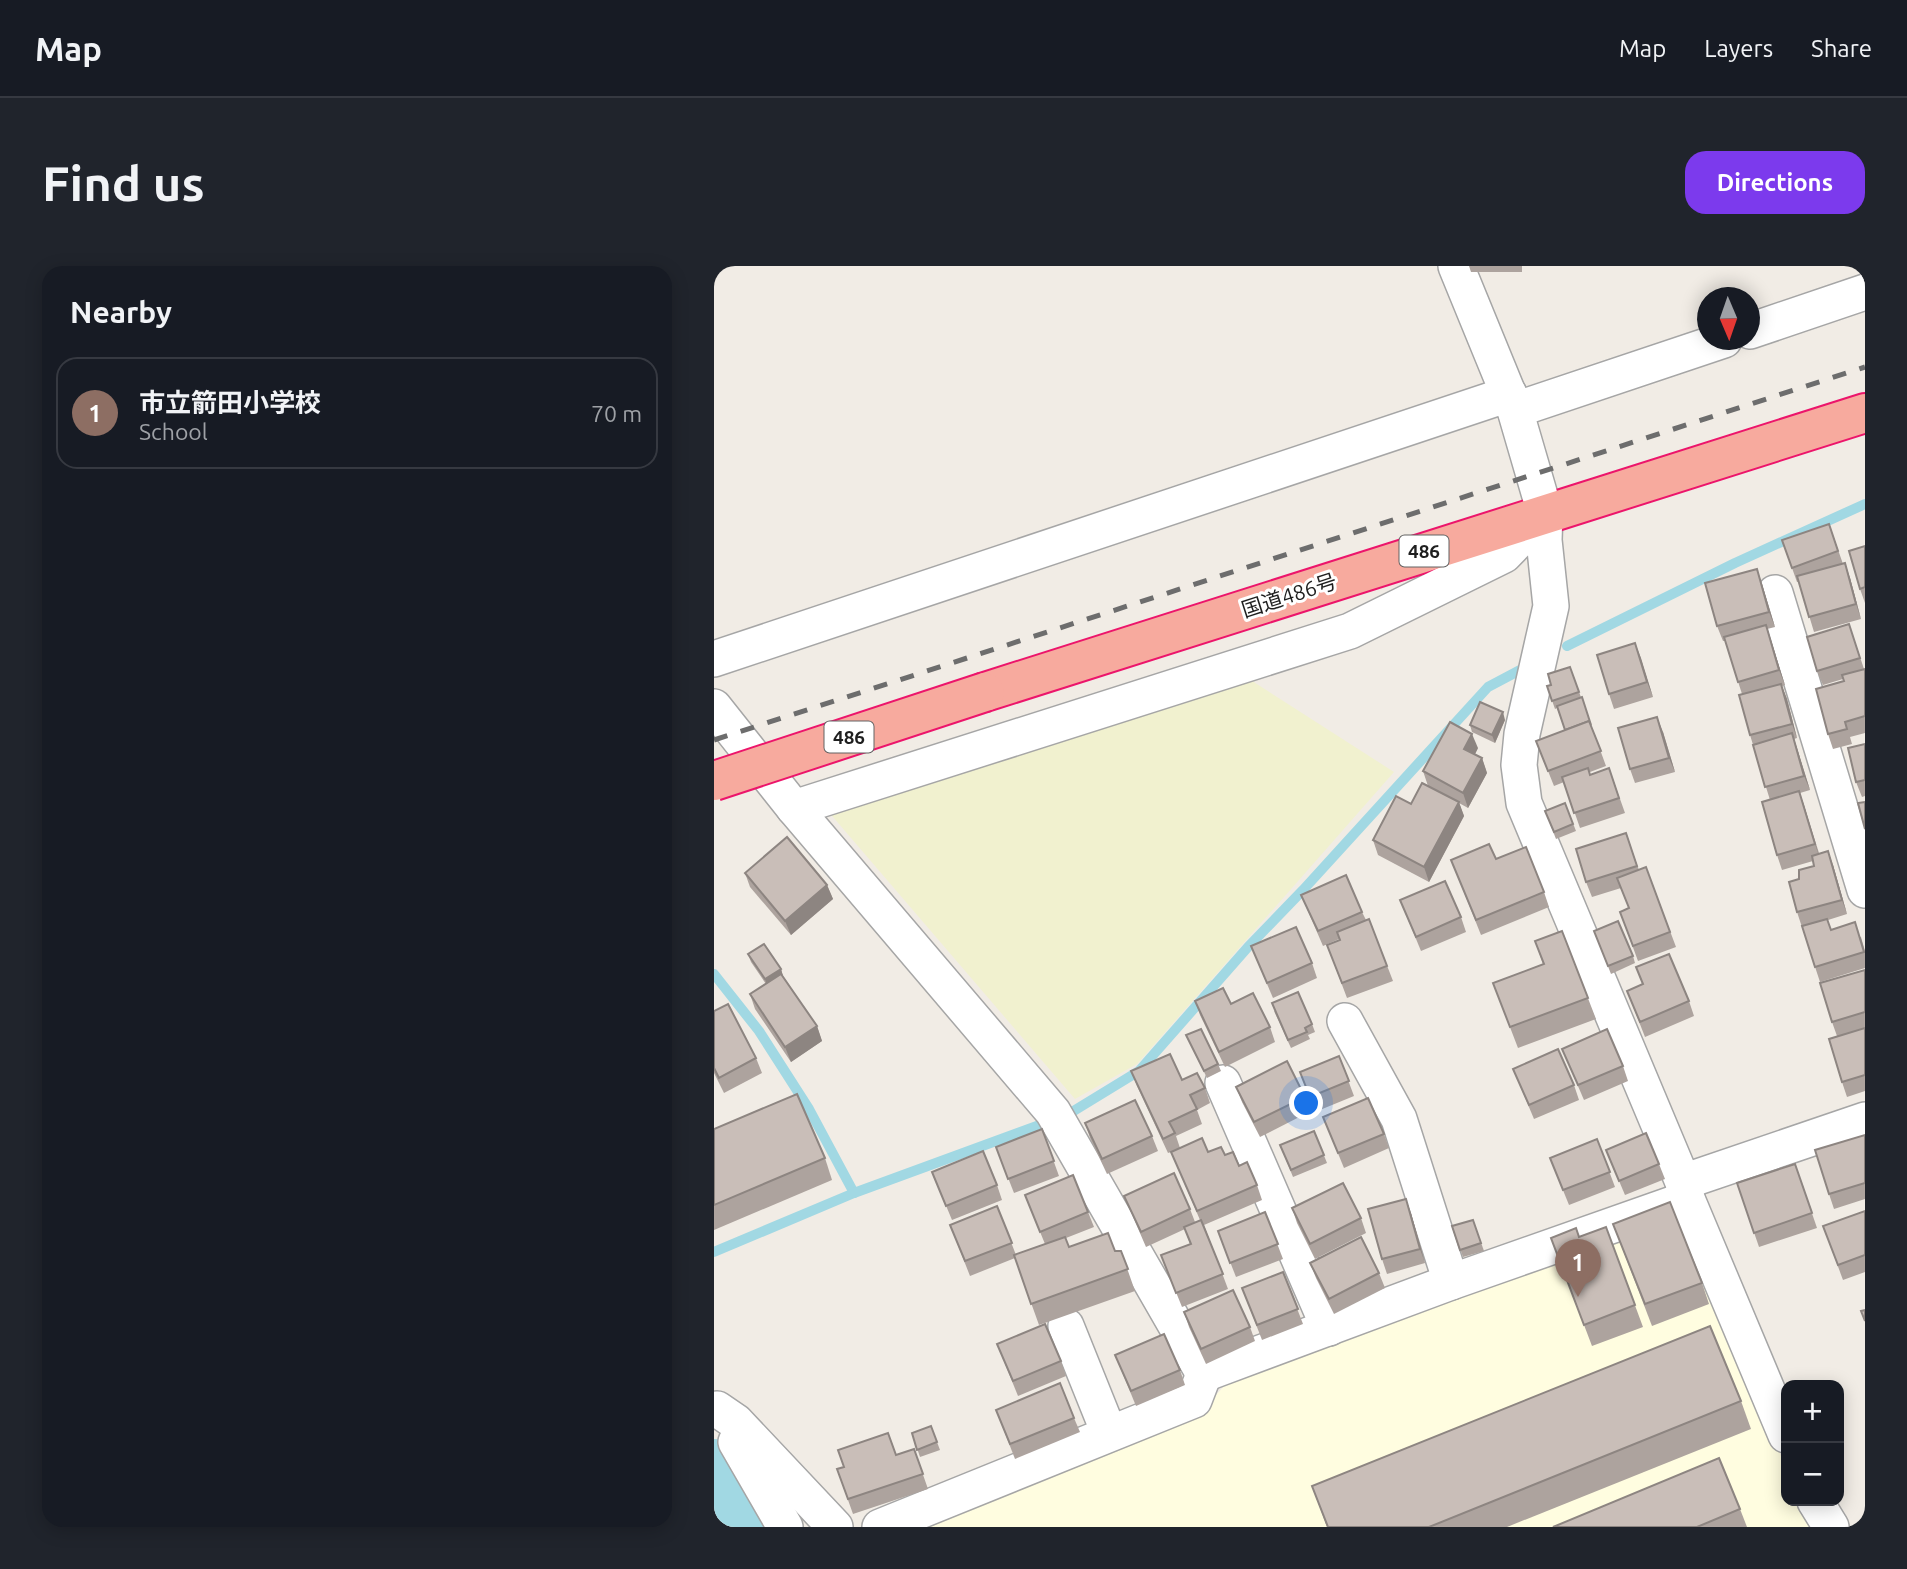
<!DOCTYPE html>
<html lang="en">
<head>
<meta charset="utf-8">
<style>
  :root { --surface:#171b24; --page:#20242c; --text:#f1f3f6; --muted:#9ea1a6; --line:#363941; --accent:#7c3aed }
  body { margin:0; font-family:Ubuntu,"Noto Sans JP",sans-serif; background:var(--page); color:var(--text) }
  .controls { position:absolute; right:21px; bottom:21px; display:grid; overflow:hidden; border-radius:14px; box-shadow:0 4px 18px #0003 }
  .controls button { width:63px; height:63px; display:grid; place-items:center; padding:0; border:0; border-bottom:2px solid var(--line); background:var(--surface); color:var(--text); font:35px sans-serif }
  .compass { position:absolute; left:983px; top:21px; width:63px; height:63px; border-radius:50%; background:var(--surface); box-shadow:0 4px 18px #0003; rotate:178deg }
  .you { position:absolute; left:593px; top:838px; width:24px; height:24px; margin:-18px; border:5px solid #fff; border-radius:50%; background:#1a73e8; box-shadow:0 0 0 10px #1a73e833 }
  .badge { display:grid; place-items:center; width:46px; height:46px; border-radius:50%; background:var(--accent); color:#fff; font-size:23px; font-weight:700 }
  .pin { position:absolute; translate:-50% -58px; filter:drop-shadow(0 2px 4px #0008) }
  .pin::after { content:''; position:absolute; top:37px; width:24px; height:21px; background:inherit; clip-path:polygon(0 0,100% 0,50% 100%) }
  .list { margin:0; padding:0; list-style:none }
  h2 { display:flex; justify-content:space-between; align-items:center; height:91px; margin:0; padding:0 28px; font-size:30px }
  h2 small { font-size:23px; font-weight:400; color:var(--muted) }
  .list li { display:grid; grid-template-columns:46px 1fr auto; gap:21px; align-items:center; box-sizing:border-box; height:112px; margin:0 14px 14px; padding:0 14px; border:2px solid var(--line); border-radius:21px }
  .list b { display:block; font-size:26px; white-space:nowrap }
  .list p { margin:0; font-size:23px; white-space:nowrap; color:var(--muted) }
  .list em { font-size:23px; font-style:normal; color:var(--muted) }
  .map { position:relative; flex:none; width:1151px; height:1261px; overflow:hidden; border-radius:21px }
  header { display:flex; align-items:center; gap:42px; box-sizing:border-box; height:98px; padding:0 35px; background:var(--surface); border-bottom:2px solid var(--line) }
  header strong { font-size:33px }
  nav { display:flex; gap:38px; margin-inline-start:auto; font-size:24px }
  .intro { display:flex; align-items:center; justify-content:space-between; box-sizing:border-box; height:168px; padding:0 42px }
  h1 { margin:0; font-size:49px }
  .button { padding:18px 32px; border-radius:21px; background:var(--accent); color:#fff; font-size:24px; font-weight:700 }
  main { display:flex; gap:42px; padding:0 42px }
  aside { flex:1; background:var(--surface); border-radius:21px; box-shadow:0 4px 18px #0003 }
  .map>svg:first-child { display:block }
  .education { fill:#fffde0 }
  .farmland { fill:#f1f1cf }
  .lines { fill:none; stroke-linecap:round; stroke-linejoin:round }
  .stream { stroke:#a1d8e3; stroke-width:10 }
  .river { stroke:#a1d8e3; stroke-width:58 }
  .minor-casing { stroke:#a6a6a6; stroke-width:38 }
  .trunk-casing { stroke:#ec156b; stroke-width:42 }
  .minor { stroke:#fff; stroke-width:35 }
  .trunk { stroke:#f7aa9e; stroke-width:38 }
  .rail { stroke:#6d6d6d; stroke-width:5; stroke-dasharray:14 14; stroke-linecap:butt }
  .trunk-bridge-casing { stroke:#ec156b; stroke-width:42; stroke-linecap:butt }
  .trunk-bridge { stroke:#f7aa9e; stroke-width:38 }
  .wall { fill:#ada39e }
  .shaded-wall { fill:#8d8581 }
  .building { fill:#c9beb8; stroke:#8d8581; stroke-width:2 }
  .labels { text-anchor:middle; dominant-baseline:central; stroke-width:6; stroke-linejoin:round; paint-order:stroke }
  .shield { fill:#fff; stroke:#626262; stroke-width:2 }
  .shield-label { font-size:19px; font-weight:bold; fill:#1f1f1f }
  .street-label { font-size:21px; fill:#1f1f1f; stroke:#fff }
</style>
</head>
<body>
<header>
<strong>Map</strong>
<nav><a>Map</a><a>Layers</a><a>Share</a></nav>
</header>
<div class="intro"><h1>Find us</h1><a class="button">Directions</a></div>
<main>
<aside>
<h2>Nearby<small></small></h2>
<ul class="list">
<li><span class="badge" style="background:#8d6e63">1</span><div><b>市立箭田小学校</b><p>School</p></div><em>70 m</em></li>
</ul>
</aside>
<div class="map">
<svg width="1151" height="1261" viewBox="0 0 1151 1261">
  <rect width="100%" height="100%" fill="#f1ece5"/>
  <path class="education" d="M967,954L1072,1202V1235H1089L1104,1261H201L492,1140L522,1107Z"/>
  <path class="farmland" d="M532,411L680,506L423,798L361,833L113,544Z"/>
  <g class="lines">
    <g class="stream">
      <path d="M853,380L1021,297L1151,238"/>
      <path d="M0,708L45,765L95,843L140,927"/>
      <path d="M0,986L140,927L353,849L425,805L534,681L589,624L774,421L808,403"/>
    </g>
    <path class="river" d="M0,1202L35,1261"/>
    <defs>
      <g id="minor">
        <path d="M742,0L801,144L831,247L830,274L837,340L808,468L805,499L810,537L969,916L973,933L1072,1169"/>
        <path d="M1036,65L1151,26"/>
        <path d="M801,144L1010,74"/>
        <path d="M1061,327L1151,624"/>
        <path d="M0,393L795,128"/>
        <path d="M0,441L80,542L339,846L490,1108L737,1016L973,933"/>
        <path d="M80,542L636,365L790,289L831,247"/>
        <path d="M631,755L685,853L737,1016"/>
        <path d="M509,817L615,1062"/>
        <path d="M969,916L1151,854"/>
        <path d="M352,1060L395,1167"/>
        <path d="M3,1143L22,1156L121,1261"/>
        <path d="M22,1176L71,1261"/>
        <path d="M1101,1235L1117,1261"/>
        <path d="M166,1261L480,1134L490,1108"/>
      </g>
      <path id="trunk" d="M271,426L1151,147"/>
    </defs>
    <use href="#minor" class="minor-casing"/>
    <use href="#trunk" class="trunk-casing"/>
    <use href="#minor" class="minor"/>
    <use href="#trunk" class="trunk"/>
    <path class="rail" d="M0,474L1151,101"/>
    <defs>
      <path id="trunk-bridge" d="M0,515L271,426"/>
    </defs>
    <use href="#trunk-bridge" class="trunk-bridge-casing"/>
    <use href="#trunk-bridge" class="trunk-bridge"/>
  </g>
  <g class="wall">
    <path d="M755,0H808V6H757Z"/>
    <path d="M1115,258L1129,298L1136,312L1147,353L1100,366L1085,316H1083L1068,274Z"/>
    <path d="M1151,280V337L1146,323Z"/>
    <path d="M1048,318L1061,361L1053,363L1071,419L1068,420L1073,433L1083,472L1080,473L1096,524L1086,527L1105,587L1119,599L1133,648L1114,654L1117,664L1147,671L1151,685V702L1106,716L1083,646L1085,613L1100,600L1099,595L1068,604L1063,589L1056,534L1036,469L1028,428L1011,375H1009L1003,360Z"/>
    <path d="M1135,358L1150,403H1151V467L1136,471L1138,478L1119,483L1114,468L1130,415L1129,413L1109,419L1103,405Z"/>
    <path d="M921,377L939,431L900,443L895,428Z"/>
    <path d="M856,401L892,500L876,506V509L895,502L911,547L866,562L850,516L840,520L822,475L851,464L843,442L841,443L833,420L837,419Z"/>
    <path d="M791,454L781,477L758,466L756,459Z"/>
    <path d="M949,466L961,506L921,517L916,503Z"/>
    <path d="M1151,478V530L1148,531L1142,516Z"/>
    <path d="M764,482L761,488L768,492L773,507L754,542L745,537L750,550L715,616L664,589L659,574L697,538L714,520L709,505Z"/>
    <path d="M851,537L862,565L842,573L831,545Z"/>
    <path d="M912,567L925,604L932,601L962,681L924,695L906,646L915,642L907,622L878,631L872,616Z"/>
    <path d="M782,593L830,626L835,641L767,669L737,594Z"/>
    <path d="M31,607L113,619L119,633L77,669L36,621Z"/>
    <path d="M587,629L648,646L652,654L655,653L679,715L633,732L613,679L626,674L625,673L609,680Z"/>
    <path d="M686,634L747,651L752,666L707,685Z"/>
    <path d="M848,665L882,753L804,782L779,717L829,698L821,675Z"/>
    <path d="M880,665L919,690L921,697L897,708Z"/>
    <path d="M537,680L598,697L603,712L559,732Z"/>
    <path d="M34,688L67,703L69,710L103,760L108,775L77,796L41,743L36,728L52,718L37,696Z"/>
    <path d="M922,701L975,735L980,750L931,771L913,725L929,719Z"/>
    <path d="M1151,704V825L1133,831L1128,816L1123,770L1118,756Z"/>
    <path d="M481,735L517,738L556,761L561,776L511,801L486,749Z"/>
    <path d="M0,745L42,792L48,807L10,827L0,807Z"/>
    <path d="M560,745L598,758L601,766L594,769L596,773L577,782Z"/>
    <path d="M472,769L504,798L507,805L493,812Z"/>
    <path d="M848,783L909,800L914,815L870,834Z"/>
    <path d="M625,790L640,830L601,846L586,806Z"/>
    <path d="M799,803L860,819L865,834L820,853Z"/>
    <path d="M417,805L468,814L491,822L496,837L483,844L488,858L462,870L466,882L511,889L525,900L543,919L548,934L490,959L514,1023L468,1041L453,1004L476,978L471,963L432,981L416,944L410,930L476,943L481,956L486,954L457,886L454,887L423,820Z"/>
    <path d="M522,821L591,831L597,845L546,871L528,836Z"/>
    <path d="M609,851L670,868L675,882L630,902Z"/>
    <path d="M371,857L438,870L444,885L393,908L376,872Z"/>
    <path d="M0,863L111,892L118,914L0,964Z"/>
    <path d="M328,863L345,910L300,927L282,881Z"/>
    <path d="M600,865L613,897L579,911L566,879Z"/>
    <path d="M1151,869V933L1120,943L1115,928Z"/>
    <path d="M883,873L901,921L855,939L836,892Z"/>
    <path d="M892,884L945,898L951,913L911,929Z"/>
    <path d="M1081,898L1103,962L1045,981L1023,917Z"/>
    <path d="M218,906L283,919L288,934L238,954Z"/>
    <path d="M311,929L374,946L380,961L352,972L355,981L407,985L421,1025L325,1059L301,992L256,1010L236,959L283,940L302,989L331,978Z"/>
    <path d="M578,942L647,952L652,967L601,993L583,957Z"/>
    <path d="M1151,945V1006L1129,1014L1109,960Z"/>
    <path d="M551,946L569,993L522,1011L504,965Z"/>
    <path d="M697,947L711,997L673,1008L668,993Z"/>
    <path d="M759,954L770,985L749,991L738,960Z"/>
    <path d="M892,961L929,1061L878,1080L837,972L865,971Z"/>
    <path d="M907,979L988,1017L995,1038L938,1060Z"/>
    <path d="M596,997L665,1007L671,1022L620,1048L602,1012Z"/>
    <path d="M569,1006L589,1058L548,1074L528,1022Z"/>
    <path d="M470,1046L536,1061L541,1075L492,1098L475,1061Z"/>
    <path d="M283,1078L347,1095L352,1110L304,1130Z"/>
    <path d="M401,1089L466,1104L471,1119L422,1140Z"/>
    <path d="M1027,1135L1037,1163L793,1261H613L598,1220Z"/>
    <path d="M282,1144L360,1152L366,1166L301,1193Z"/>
    <path d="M217,1160L226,1184L206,1191L198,1167Z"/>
    <path d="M200,1183L214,1223L139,1248L123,1203L182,1189Z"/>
    <path d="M1026,1243L1033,1261H839Z"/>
  </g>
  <g class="shaded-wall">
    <path d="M1131,297L1136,312L1147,353L1142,338Z"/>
    <path d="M1043,303L1048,318L1061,361L1055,346Z"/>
    <path d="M1052,359L1057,374L1071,419L1065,404Z"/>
    <path d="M921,377L927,392L939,431L933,416Z"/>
    <path d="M1067,418L1073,433L1083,472L1078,458Z"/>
    <path d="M789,446L791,454L781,477L778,469Z"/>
    <path d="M943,451L949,466L961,506L955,492Z"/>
    <path d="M1078,467L1083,482L1096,524L1090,510Z"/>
    <path d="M758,468L764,482L756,498L750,483Z"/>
    <path d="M768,492L773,507L754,542L749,527Z"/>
    <path d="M1085,525L1090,539L1106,593L1101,578Z"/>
    <path d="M745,536L750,550L715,616L710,601Z"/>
    <path d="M1114,585L1119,599L1133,648L1128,634Z"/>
    <path d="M113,619L119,633L77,669L71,655Z"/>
    <path d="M67,703L69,710L53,721L51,713Z"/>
    <path d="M103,760L108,775L77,796L71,781Z"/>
    <path d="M692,933L697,947L711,997L706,983Z"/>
  </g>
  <g class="building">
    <path d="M1115,258L1124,285L1078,302L1068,274Z"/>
    <path d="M1151,280V321L1146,323L1135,285Z"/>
    <path d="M1131,297L1142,338L1095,351L1083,310Z"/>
    <path d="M1043,303L1055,346L1003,360L991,317Z"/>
    <path d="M1135,358L1146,392L1103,405L1093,371Z"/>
    <path d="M1052,359L1065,404L1024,416L1010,371Z"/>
    <path d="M921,377L933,416L895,428L883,389Z"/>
    <path d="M856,401L865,426L838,435L833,420L837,419L834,408Z"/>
    <path d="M1151,403V450L1131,456L1133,463L1114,468L1102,423L1130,415L1128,409Z"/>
    <path d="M1067,418L1078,458L1036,469L1025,429Z"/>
    <path d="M868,431L877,459L875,455L851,464L843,440Z"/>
    <path d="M766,436L789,446L778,469L756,459Z"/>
    <path d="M943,451L955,492L916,503L904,462Z"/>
    <path d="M875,455L887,485L834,505L822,475Z"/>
    <path d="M736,456L758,468L750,483L768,492L749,527L709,505Z"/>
    <path d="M1078,467L1090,510L1051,521L1039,479Z"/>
    <path d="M1151,478V514L1142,516L1134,482Z"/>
    <path d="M874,502L876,509L895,502L905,532L860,547L848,511Z"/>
    <path d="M708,517L745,536L710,601L659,574L682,530L697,538Z"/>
    <path d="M1085,525L1101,578L1063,589L1048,536Z"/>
    <path d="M1151,536V563L1144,537Z"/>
    <path d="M851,537L859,558L840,566L831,545Z"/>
    <path d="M912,567L923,600L872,616L862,583Z"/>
    <path d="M73,571L113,619L71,655L31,607Z"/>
    <path d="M775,578L782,593L812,581L830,626L762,654L737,594Z"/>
    <path d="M1114,585L1128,634L1083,646L1075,616L1085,613V604L1100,600L1098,590Z"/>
    <path d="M932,601L956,666L919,680L906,646L915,642L903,612Z"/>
    <path d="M632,609L648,646L604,665L587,629Z"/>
    <path d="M731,615L747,651L702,671L686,634Z"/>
    <path d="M655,653L673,700L628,717L613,679L626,674L623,666Z"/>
    <path d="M1113,653L1117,664L1141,656L1150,686L1101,701L1088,660Z"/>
    <path d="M904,655L919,690L894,700L880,665Z"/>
    <path d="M582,661L598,697L553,717L537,680Z"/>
    <path d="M848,665L874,732L796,761L779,717L830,698L821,675Z"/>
    <path d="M50,678L67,703L51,713L34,688Z"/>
    <path d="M955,688L975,735L926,756L913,725L929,718L922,701Z"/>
    <path d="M1151,704V746L1118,756L1106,717Z"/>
    <path d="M67,708L103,760L71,781L36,728Z"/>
    <path d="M509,722L517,738L539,727L556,761L505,786L481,735Z"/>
    <path d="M584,726L598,758L591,762L593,766L574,774L558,737Z"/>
    <path d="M14,738L42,792L5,812L0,802V745Z"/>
    <path d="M1151,762V809L1128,816L1115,773Z"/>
    <path d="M487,763L504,798L490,805L472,769Z"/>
    <path d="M893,763L909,800L864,819L848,783Z"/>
    <path d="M844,783L860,819L815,839L799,803Z"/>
    <path d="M456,788L468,814L483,807L491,822L476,829L483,843L455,856L461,867L449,873L417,805Z"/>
    <path d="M625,790L635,815L596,831L586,806Z"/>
    <path d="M573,795L591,831L540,856L522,821Z"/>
    <path d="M83,828L111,892L0,939V863Z"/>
    <path d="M654,832L670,868L624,887L609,851Z"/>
    <path d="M421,834L438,870L388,893L371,857Z"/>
    <path d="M328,863L340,895L294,913L282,881Z"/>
    <path d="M600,865L610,889L577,904L566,879Z"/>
    <path d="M932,867L945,898L905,915L892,884Z"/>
    <path d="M1151,869V917L1115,928L1101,884Z"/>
    <path d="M488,872L494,886L507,881L511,889L519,886L525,900L533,896L543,919L483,945L457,886Z"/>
    <path d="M883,873L896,906L849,924L836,892Z"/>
    <path d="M269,885L283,919L232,940L218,906Z"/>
    <path d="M1081,898L1098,947L1040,967L1023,917Z"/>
    <path d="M460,907L476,943L427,966L410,930Z"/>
    <path d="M359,909L374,946L326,966L311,929Z"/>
    <path d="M629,917L647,952L596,978L578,942Z"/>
    <path d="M692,933L706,983L668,993L654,943Z"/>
    <path d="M956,936L988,1017L931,1038L899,958Z"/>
    <path d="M283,940L298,977L251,995L236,959Z"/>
    <path d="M1151,945V989L1124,999L1109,960Z"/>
    <path d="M551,946L564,978L516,997L504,965Z"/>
    <path d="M487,954L509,1008L462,1027L447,989L477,978L470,961Z"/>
    <path d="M759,954L767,977L746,984L738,960Z"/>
    <path d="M892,961L921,1039L870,1059L837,972L862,962L865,971Z"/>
    <path d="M394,967L401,985H407L414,1003L317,1038L300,989L351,971L355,981Z"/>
    <path d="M647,971L665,1007L615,1033L596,997Z"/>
    <path d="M569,1006L584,1043L543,1059L528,1022Z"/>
    <path d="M519,1024L536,1061L487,1083L470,1046Z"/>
    <path d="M1151,1044V1055L1147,1045Z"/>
    <path d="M331,1058L347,1095L299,1115L283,1078Z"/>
    <path d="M996,1060L1027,1135L715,1261H614L598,1220Z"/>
    <path d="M450,1068L466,1104L417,1125L401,1089Z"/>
    <path d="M346,1117L360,1152L296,1178L282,1144Z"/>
    <path d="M217,1160L223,1176L203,1184L198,1167Z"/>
    <path d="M174,1167L182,1189L200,1183L209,1208L134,1233L123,1203L130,1201L124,1184Z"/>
    <path d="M1005,1192L1026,1243L983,1261H839Z"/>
  </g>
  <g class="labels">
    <g class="shield">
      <rect x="685.5" y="269.5" width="49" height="31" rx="5"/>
      <rect x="110.5" y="455.5" width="49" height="31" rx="5"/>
    </g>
    <g class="shield-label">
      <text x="710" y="285">486</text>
      <text x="135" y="471">486</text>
    </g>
    <g class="street-label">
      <text transform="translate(575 329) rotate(-18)">国道486号</text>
    </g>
  </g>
</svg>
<div class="controls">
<button>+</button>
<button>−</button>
</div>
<svg class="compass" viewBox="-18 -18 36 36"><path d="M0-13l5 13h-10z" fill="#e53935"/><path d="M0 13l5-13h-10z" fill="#9ea1a6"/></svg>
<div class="you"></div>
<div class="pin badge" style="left:864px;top:1031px;background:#8d6e63">1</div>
</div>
</main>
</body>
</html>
